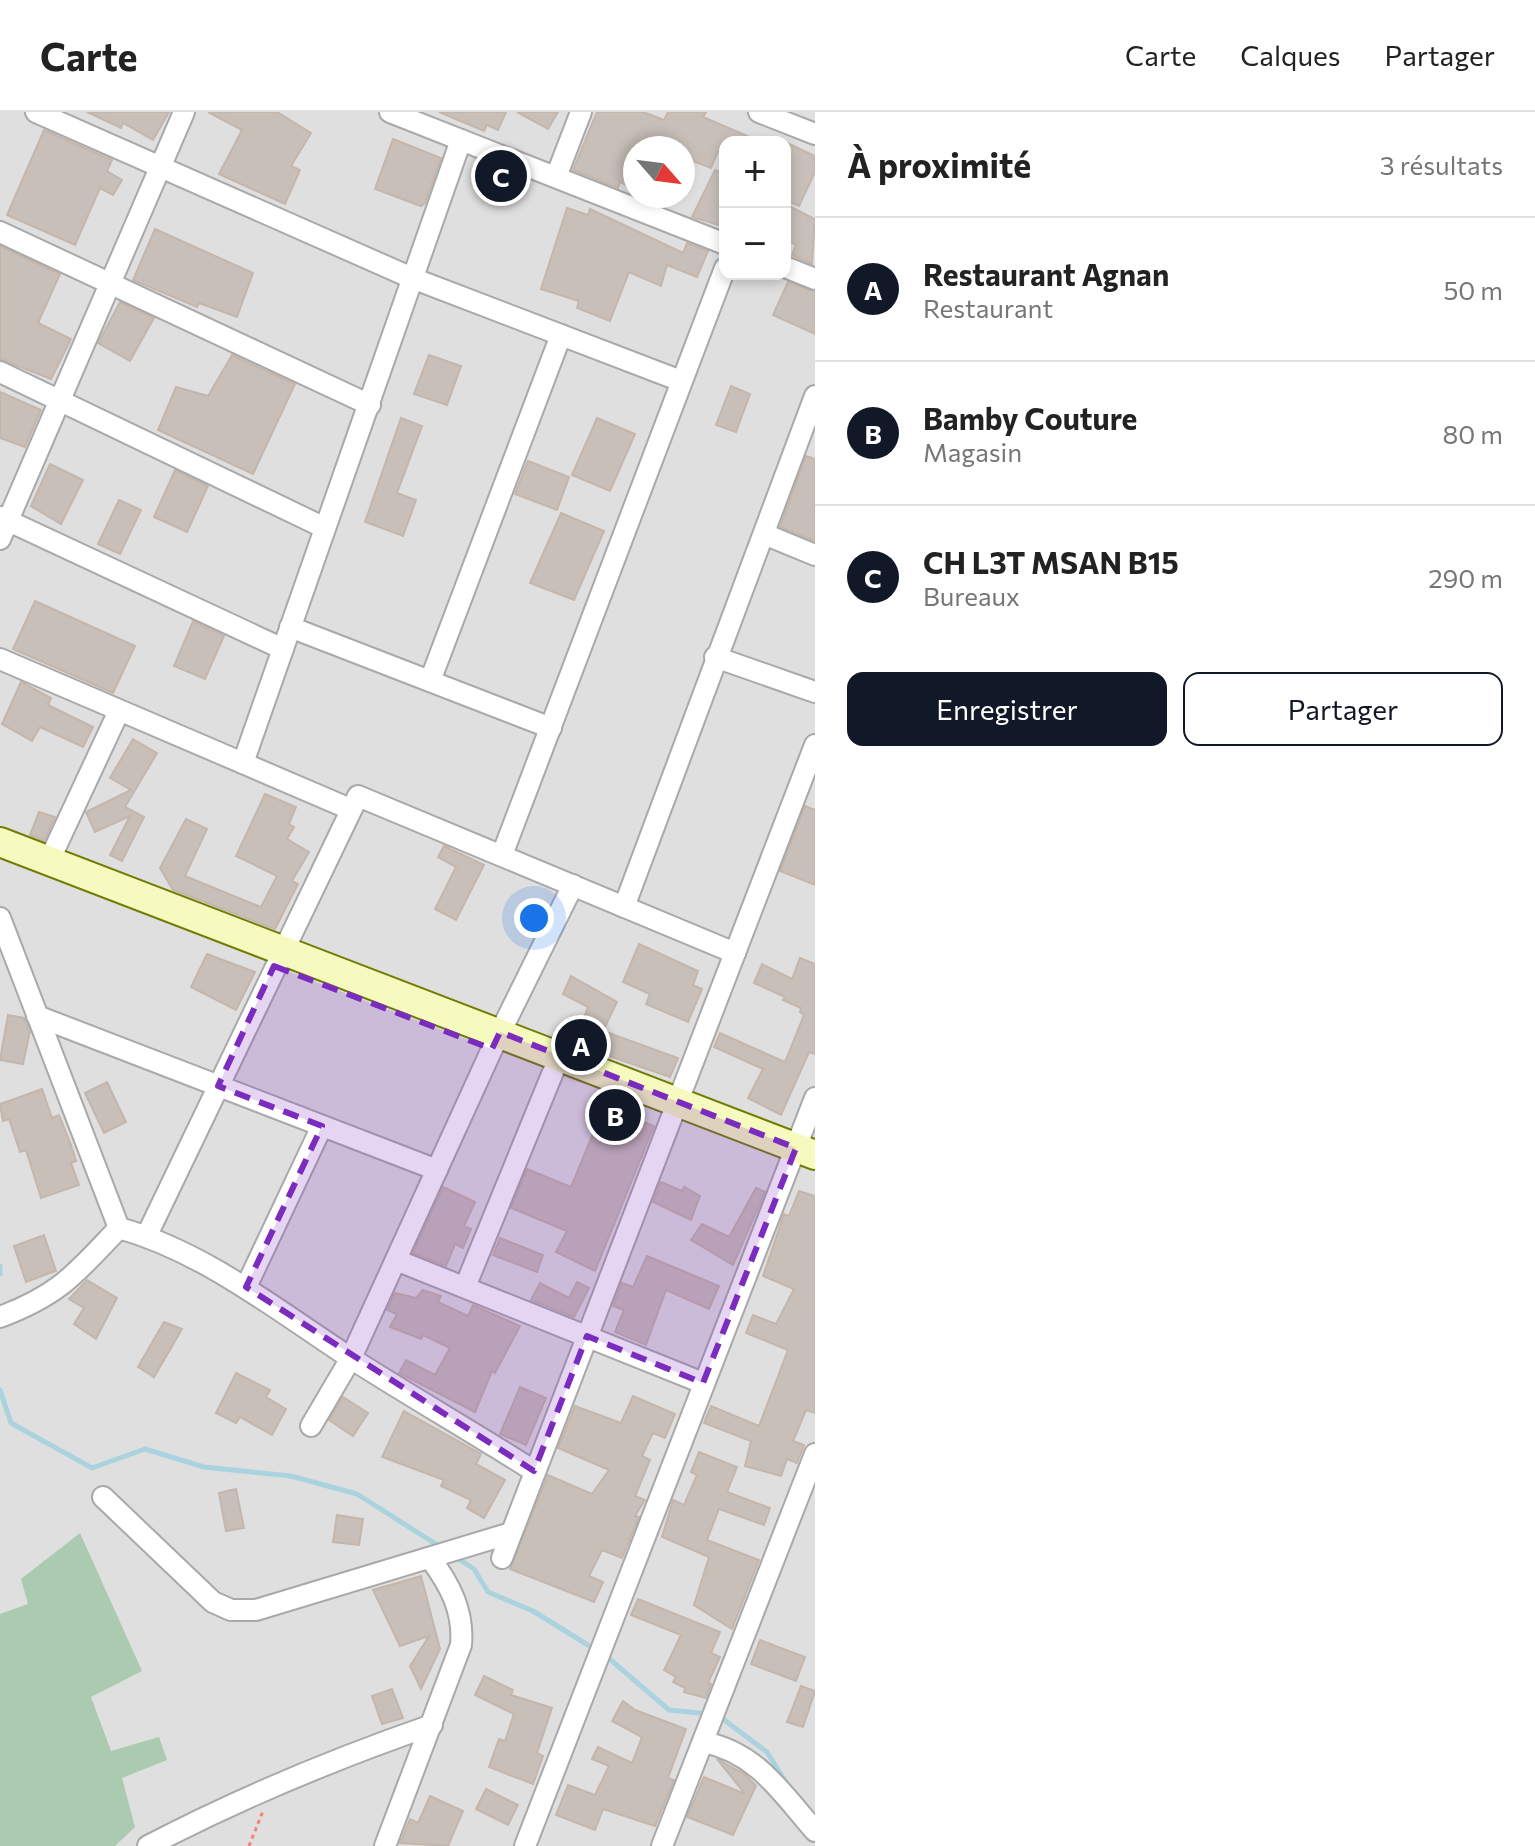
<!DOCTYPE html>
<html lang="fr">
<head>
<meta charset="utf-8">
<style>
  :root { --surface:#fff; --page:#f6f6f6; --text:#222; --muted:#767676; --line:#e0e0e0; --accent:#111827 }
  body { margin:0; font-family:Commissioner,sans-serif; background:var(--page); color:var(--text) }
  .controls { position:absolute; right:24px; top:24px; display:grid; overflow:hidden; border-radius:16px; box-shadow:0 4px 12px #0003 }
  .controls button { width:72px; height:72px; display:grid; place-items:center; padding:0; border:0; border-bottom:2px solid var(--line); background:var(--surface); color:var(--text); font:40px sans-serif }
  .compass { position:absolute; left:623px; top:24px; width:72px; height:72px; border-radius:50%; background:var(--surface); box-shadow:0 4px 12px #0003; rotate:118deg }
  .you { position:absolute; left:534px; top:806px; width:28px; height:28px; margin:-20px; border:6px solid #fff; border-radius:50%; background:#1a73e8; box-shadow:0 0 0 12px #1a73e833 }
  .badge { display:grid; place-items:center; width:52px; height:52px; border-radius:50%; background:var(--accent); color:#fff; font-size:26px; font-weight:700 }
  .pin { position:absolute; translate:-50% -50%; border:4px solid #fff; box-shadow:0 2px 8px #0006 }
  .list { margin:0; padding:0; list-style:none }
  h2 { display:flex; justify-content:space-between; align-items:center; height:104px; margin:0; padding:0 32px; font-size:34px }
  h2 small { font-size:26px; font-weight:400; color:var(--muted) }
  .list li { display:grid; grid-template-columns:52px 1fr auto; gap:24px; align-items:center; box-sizing:border-box; height:144px; padding:0 32px; border-top:2px solid var(--line) }
  .list b { display:block; font-size:30px; white-space:nowrap }
  .list p { margin:0; font-size:26px; white-space:nowrap; color:var(--muted) }
  .list em { font-size:26px; font-style:normal; color:var(--muted) }
  .actions { display:flex; gap:16px; padding:24px 32px }
  .actions a { flex:1; padding:18px 0; border:2px solid var(--accent); border-radius:16px; text-align:center; font-size:28px; color:var(--accent) }
  .actions .main { background:var(--accent); color:#fff }
  .map { position:relative; flex:none; width:815px; height:1734px; overflow:hidden }
  header { display:flex; align-items:center; gap:48px; box-sizing:border-box; height:112px; padding:0 40px; background:var(--surface); border-bottom:2px solid var(--line) }
  header strong { font-size:38px }
  nav { display:flex; gap:44px; margin-inline-start:auto; font-size:28px }
  main { display:flex }
  aside { flex:1; background:var(--surface) }
  .map>svg:first-child { display:block }
  .residential { fill:#e0dfdf; fill-rule:evenodd }
  .cemetery { fill:#aacbaf }
  .lines { fill:none; stroke-linecap:round; stroke-linejoin:round }
  .stream { stroke:#aad3df; stroke-width:5 }
  .building { fill:#c7bfb8; stroke:#c4b6ab; stroke-width:2 }
  .street-casing { stroke:#a9a9a9; stroke-width:24 }
  .secondary-casing { stroke:#707d05; stroke-width:32 }
  .path { stroke:#fa8072; stroke-width:3; stroke-dasharray:4 4; stroke-linecap:butt }
  .street { stroke:#fff; stroke-width:20 }
  .secondary { stroke:#f7fabf; stroke-width:28 }
  .marked { fill:#7b2cbf; fill-opacity:0.2; stroke:#7b2cbf; stroke-width:6; stroke-dasharray:16 10; stroke-linejoin:round }
</style>
</head>
<body>
<header>
<strong>Carte</strong>
<nav><a>Carte</a><a>Calques</a><a>Partager</a></nav>
</header>
<main>
<div class="map">
<svg width="815" height="1734" viewBox="0 0 815 1734">
  <rect width="100%" height="100%" fill="#f2efe9"/>
  <path class="residential" d="M0,0H815V1734H0ZM725,30H785V162H725ZM635,36H683V84H635Z"/>
  <path class="cemetery" d="M80,1421L142,1559L91,1585L111,1639L159,1625L167,1648L122,1666L135,1715L115,1734H0V1502L28,1492L21,1467Z"/>
  <g class="lines">
    <g class="stream">
      <path d="M0,1154V1162"/>
      <path d="M0,1278L11,1311L92,1356L145,1337L204,1355L291,1364L357,1382L442,1436"/>
      <path d="M454,1444L474,1457L488,1480L533,1499L596,1538"/>
      <path d="M605,1543L669,1598L709,1602"/>
      <path d="M719,1604L767,1640L787,1672"/>
    </g>
  </g>
  <g class="building">
    <path d="M87,0H169L153,28L123,11L121,16Z"/>
    <path d="M208,0H277L311,21L291,54L300,58L285,92L219,62L242,18Z"/>
    <path d="M439,0H506L498,18L487,13L484,19Z"/>
    <path d="M517,0H558L548,17Z"/>
    <path d="M597,0H643L664,8L668,0H706L703,5L761,30H722L711,56L690,48L683,42V36H635V77L620,70L618,76L573,58Z"/>
    <path d="M44,18L112,48L107,59L122,68L113,83L100,76L75,133L7,103Z"/>
    <path d="M393,27L441,46L425,91L421,94L375,77Z"/>
    <path d="M785,30L815,44V60L799,94L785,88Z"/>
    <path d="M715,58L725,62V115L692,105Z"/>
    <path d="M789,94L815,107L812,152L792,143L796,133L785,127V102Z"/>
    <path d="M567,96L588,103L590,97L683,141L687,131L708,139L697,165L667,153L661,174L629,160L610,209L577,196L579,189L541,177Z"/>
    <path d="M155,117L253,161L237,205L199,191L197,195L133,168Z"/>
    <path d="M0,134L60,162L38,211L71,227L51,267L0,247Z"/>
    <path d="M788,170L815,180V222L773,203Z"/>
    <path d="M120,190L154,206L130,249L98,231Z"/>
    <path d="M232,243L295,272L253,362L158,318L176,275L208,284Z"/>
    <path d="M429,243L461,254L447,293L414,282Z"/>
    <path d="M731,274L750,282L736,320L716,313Z"/>
    <path d="M0,280L41,298L25,335L0,326Z"/>
    <path d="M401,306L422,314L397,381L416,388L403,424L365,410Z"/>
    <path d="M597,306L635,322L610,379L572,363Z"/>
    <path d="M806,344L815,347V429L780,415Z"/>
    <path d="M528,349L569,365L557,398L515,382Z"/>
    <path d="M50,352L83,368L61,412L31,394Z"/>
    <path d="M175,358L208,374L187,420L154,405Z"/>
    <path d="M119,388L141,398L120,442L98,432Z"/>
    <path d="M561,401L604,419L574,488L530,471Z"/>
    <path d="M35,489L135,534L113,581L13,537Z"/>
    <path d="M193,509L224,524L205,567L174,554Z"/>
    <path d="M21,570L51,586L48,593L93,615L83,635L40,615L32,629L2,612Z"/>
    <path d="M133,627L157,641L125,695L144,705L122,749L110,743L130,704L95,720L86,700L131,678L110,666Z"/>
    <path d="M265,682L296,695L289,712L294,715L287,727L309,740L292,769L298,772L275,817L173,778L160,756L186,707L207,717L185,764L261,795L277,764L236,744Z"/>
    <path d="M805,694L815,698V773L780,759Z"/>
    <path d="M39,700L55,705L44,729L30,723Z"/>
    <path d="M444,734L484,753L456,808L435,797L456,755L438,745Z"/>
    <path d="M639,832L698,859L693,873L702,877L688,910L646,892L650,882L623,870Z"/>
    <path d="M207,842L255,860L236,898L191,875Z"/>
    <path d="M800,846L815,852V942L809,940L781,1003L748,986L763,957L714,935L720,921L785,950L804,903L800,900L801,896L783,888L785,885L754,871L762,852L792,867Z"/>
    <path d="M571,864L617,890L603,919L678,946L670,965L574,932L588,895L563,882Z"/>
    <path d="M8,903L24,906L30,919L23,952L0,948Z"/>
    <path d="M107,970L126,1010L104,1021L85,981Z"/>
    <path d="M42,977L52,1006L59,1003L71,1033L76,1049L71,1051L79,1073L41,1086L26,1038L20,1040L9,1007L3,1009L0,992Z"/>
    <path d="M604,995L654,1014L595,1159L556,1140L567,1119L511,1096L527,1057L571,1075Z"/>
    <path d="M661,1070L682,1079L684,1075L700,1084L691,1108L653,1090Z"/>
    <path d="M443,1075L475,1090L464,1114L471,1117L463,1136L455,1132L446,1154L413,1141Z"/>
    <path d="M756,1076L765,1080L733,1153L691,1128L702,1112L729,1125Z"/>
    <path d="M799,1079L815,1084V1301L806,1298L793,1329L804,1333L797,1351L787,1347L781,1364L745,1354L751,1329L704,1311L711,1294L759,1314L788,1238L746,1221L753,1203L776,1212L794,1177L763,1164L784,1102L789,1104Z"/>
    <path d="M44,1123L56,1159L26,1170L14,1134Z"/>
    <path d="M500,1126L543,1143L537,1160L493,1143Z"/>
    <path d="M647,1144L719,1174L709,1197L666,1178L646,1233L615,1220L624,1198L613,1194L622,1171L633,1175Z"/>
    <path d="M87,1168L117,1186L96,1227L74,1212L84,1196L69,1187Z"/>
    <path d="M577,1170L589,1176L574,1205L531,1188L540,1171L569,1186Z"/>
    <path d="M423,1178L441,1184L438,1190L468,1204L473,1193L520,1214L495,1261L492,1259L475,1300L399,1261L406,1248L435,1263L450,1236L423,1223L421,1227L390,1215L397,1202L387,1198L395,1181L416,1186Z"/>
    <path d="M164,1210L182,1217L154,1265L138,1255Z"/>
    <path d="M236,1261L270,1278L266,1285L286,1297L272,1323L240,1305L236,1311L216,1301Z"/>
    <path d="M520,1275L546,1286L526,1333L500,1322Z"/>
    <path d="M633,1284L675,1302L665,1326L653,1321L642,1344L650,1348L635,1384L645,1388L635,1404L639,1405L622,1446L602,1438L589,1464L603,1470L594,1490L510,1457L548,1363L592,1382L609,1358L558,1336L575,1294L621,1311Z"/>
    <path d="M343,1285L368,1301L353,1324L329,1308Z"/>
    <path d="M404,1299L481,1342L476,1352L505,1368L484,1406L467,1396L471,1388L441,1374L444,1368L382,1345Z"/>
    <path d="M699,1340L737,1355L727,1380L770,1396L764,1413L719,1397L707,1428L759,1448L732,1517L694,1493L709,1445L662,1425L673,1388L684,1393L697,1363L691,1360Z"/>
    <path d="M236,1377L244,1416L226,1419L219,1381Z"/>
    <path d="M337,1403L363,1407L359,1433L333,1430Z"/>
    <path d="M421,1464L440,1537L421,1577L410,1554L429,1524L400,1534L373,1478Z"/>
    <path d="M638,1487L720,1520L711,1541L720,1545L708,1571L711,1572L706,1586L684,1580L685,1576L673,1570L676,1565L664,1558L681,1523L631,1503Z"/>
    <path d="M760,1528L805,1545L796,1569L751,1552Z"/>
    <path d="M484,1564L513,1578L511,1583L552,1596L537,1641L543,1644L533,1672L489,1655L499,1627L505,1629L514,1602L475,1583Z"/>
    <path d="M801,1574L815,1579L803,1615L787,1610Z"/>
    <path d="M392,1577L403,1606L382,1612L372,1584Z"/>
    <path d="M623,1589L635,1598L686,1617L668,1666L674,1668L655,1714L603,1697L595,1718L556,1703L568,1673L595,1683L609,1654L592,1647L598,1635L632,1651L642,1625L612,1609Z"/>
    <path d="M717,1647L746,1663L756,1674L733,1723L687,1705L704,1665L745,1682Z"/>
    <path d="M486,1677L518,1693L508,1713L476,1697Z"/>
    <path d="M430,1684L463,1699L448,1734L400,1731L410,1707L418,1711Z"/>
  </g>
  <g class="lines">
    <defs>
      <g id="street">
        <path d="M36,0L412,166L681,269"/>
        <path d="M390,0L725,132"/>
        <path d="M759,0L815,22"/>
        <path d="M556,65L581,0"/>
        <path d="M0,120L370,293"/>
        <path d="M785,155L815,167"/>
        <path d="M0,260L325,416"/>
        <path d="M0,405L283,537"/>
        <path d="M764,422L815,443"/>
        <path d="M0,427L184,0"/>
        <path d="M290,515L551,616"/>
        <path d="M715,545L815,580"/>
        <path d="M0,547L350,697"/>
        <path d="M430,569L561,223"/>
        <path d="M243,651L461,28"/>
        <path d="M502,743L725,156"/>
        <path d="M49,749L119,599"/>
        <path d="M624,795L815,284"/>
        <path d="M0,806L119,1116"/>
        <path d="M37,904L437,1058"/>
        <path d="M119,1116C205,1140 278,1199 352,1247C412,1285 474,1321 534,1359"/>
        <path d="M147,1123L358,684L735,841"/>
        <path d="M396,1148L703,1271"/>
        <path d="M246,1175L322,1014"/>
        <path d="M465,1175L553,960"/>
        <path d="M0,1205C61,1182 76,1161 119,1116"/>
        <path d="M311,1314L351,1246L492,937L573,773"/>
        <path d="M103,1385L213,1490L231,1498H256L511,1421"/>
        <path d="M502,1446L815,633"/>
        <path d="M704,1630C757,1641 781,1680 815,1719"/>
        <path d="M148,1734C242,1685 331,1648 432,1613"/>
        <path d="M385,1734L461,1533C464,1499 450,1473 430,1446"/>
        <path d="M525,1734L815,986"/>
        <path d="M662,1734L815,1342"/>
      </g>
      <path id="secondary" d="M0,730L815,1043"/>
    </defs>
    <use href="#street" class="street-casing"/>
    <use href="#secondary" class="secondary-casing"/>
    <path class="path" d="M249,1734L263,1699"/>
    <use href="#street" class="street"/>
    <use href="#secondary" class="secondary"/>
  </g>
  <path class="marked" d="M274,854L492,937L500,920L796,1036L703,1271L587,1224L534,1359L246,1175L322,1014L218,974Z"/>
</svg>
<div class="controls">
<button>+</button>
<button>−</button>
</div>
<svg class="compass" viewBox="-18 -18 36 36"><path d="M0-13l5 13h-10z" fill="#e53935"/><path d="M0 13l5-13h-10z" fill="#767676"/></svg>
<div class="you"></div>
<div class="pin badge" style="left:581px;top:933px">A</div>
<div class="pin badge" style="left:615px;top:1003px">B</div>
<div class="pin badge" style="left:501px;top:64px">C</div>
</div>
<aside>
<h2>À proximité<small>3 résultats</small></h2>
<ul class="list">
<li><span class="badge">A</span><div><b>Restaurant Agnan</b><p>Restaurant</p></div><em>50 m</em></li>
<li><span class="badge">B</span><div><b>Bamby Couture</b><p>Magasin</p></div><em>80 m</em></li>
<li><span class="badge">C</span><div><b>CH L3T MSAN B15</b><p>Bureaux</p></div><em>290 m</em></li>
</ul>
<div class="actions"><a class="main">Enregistrer</a><a>Partager</a></div>
</aside>
</main>
</body>
</html>
